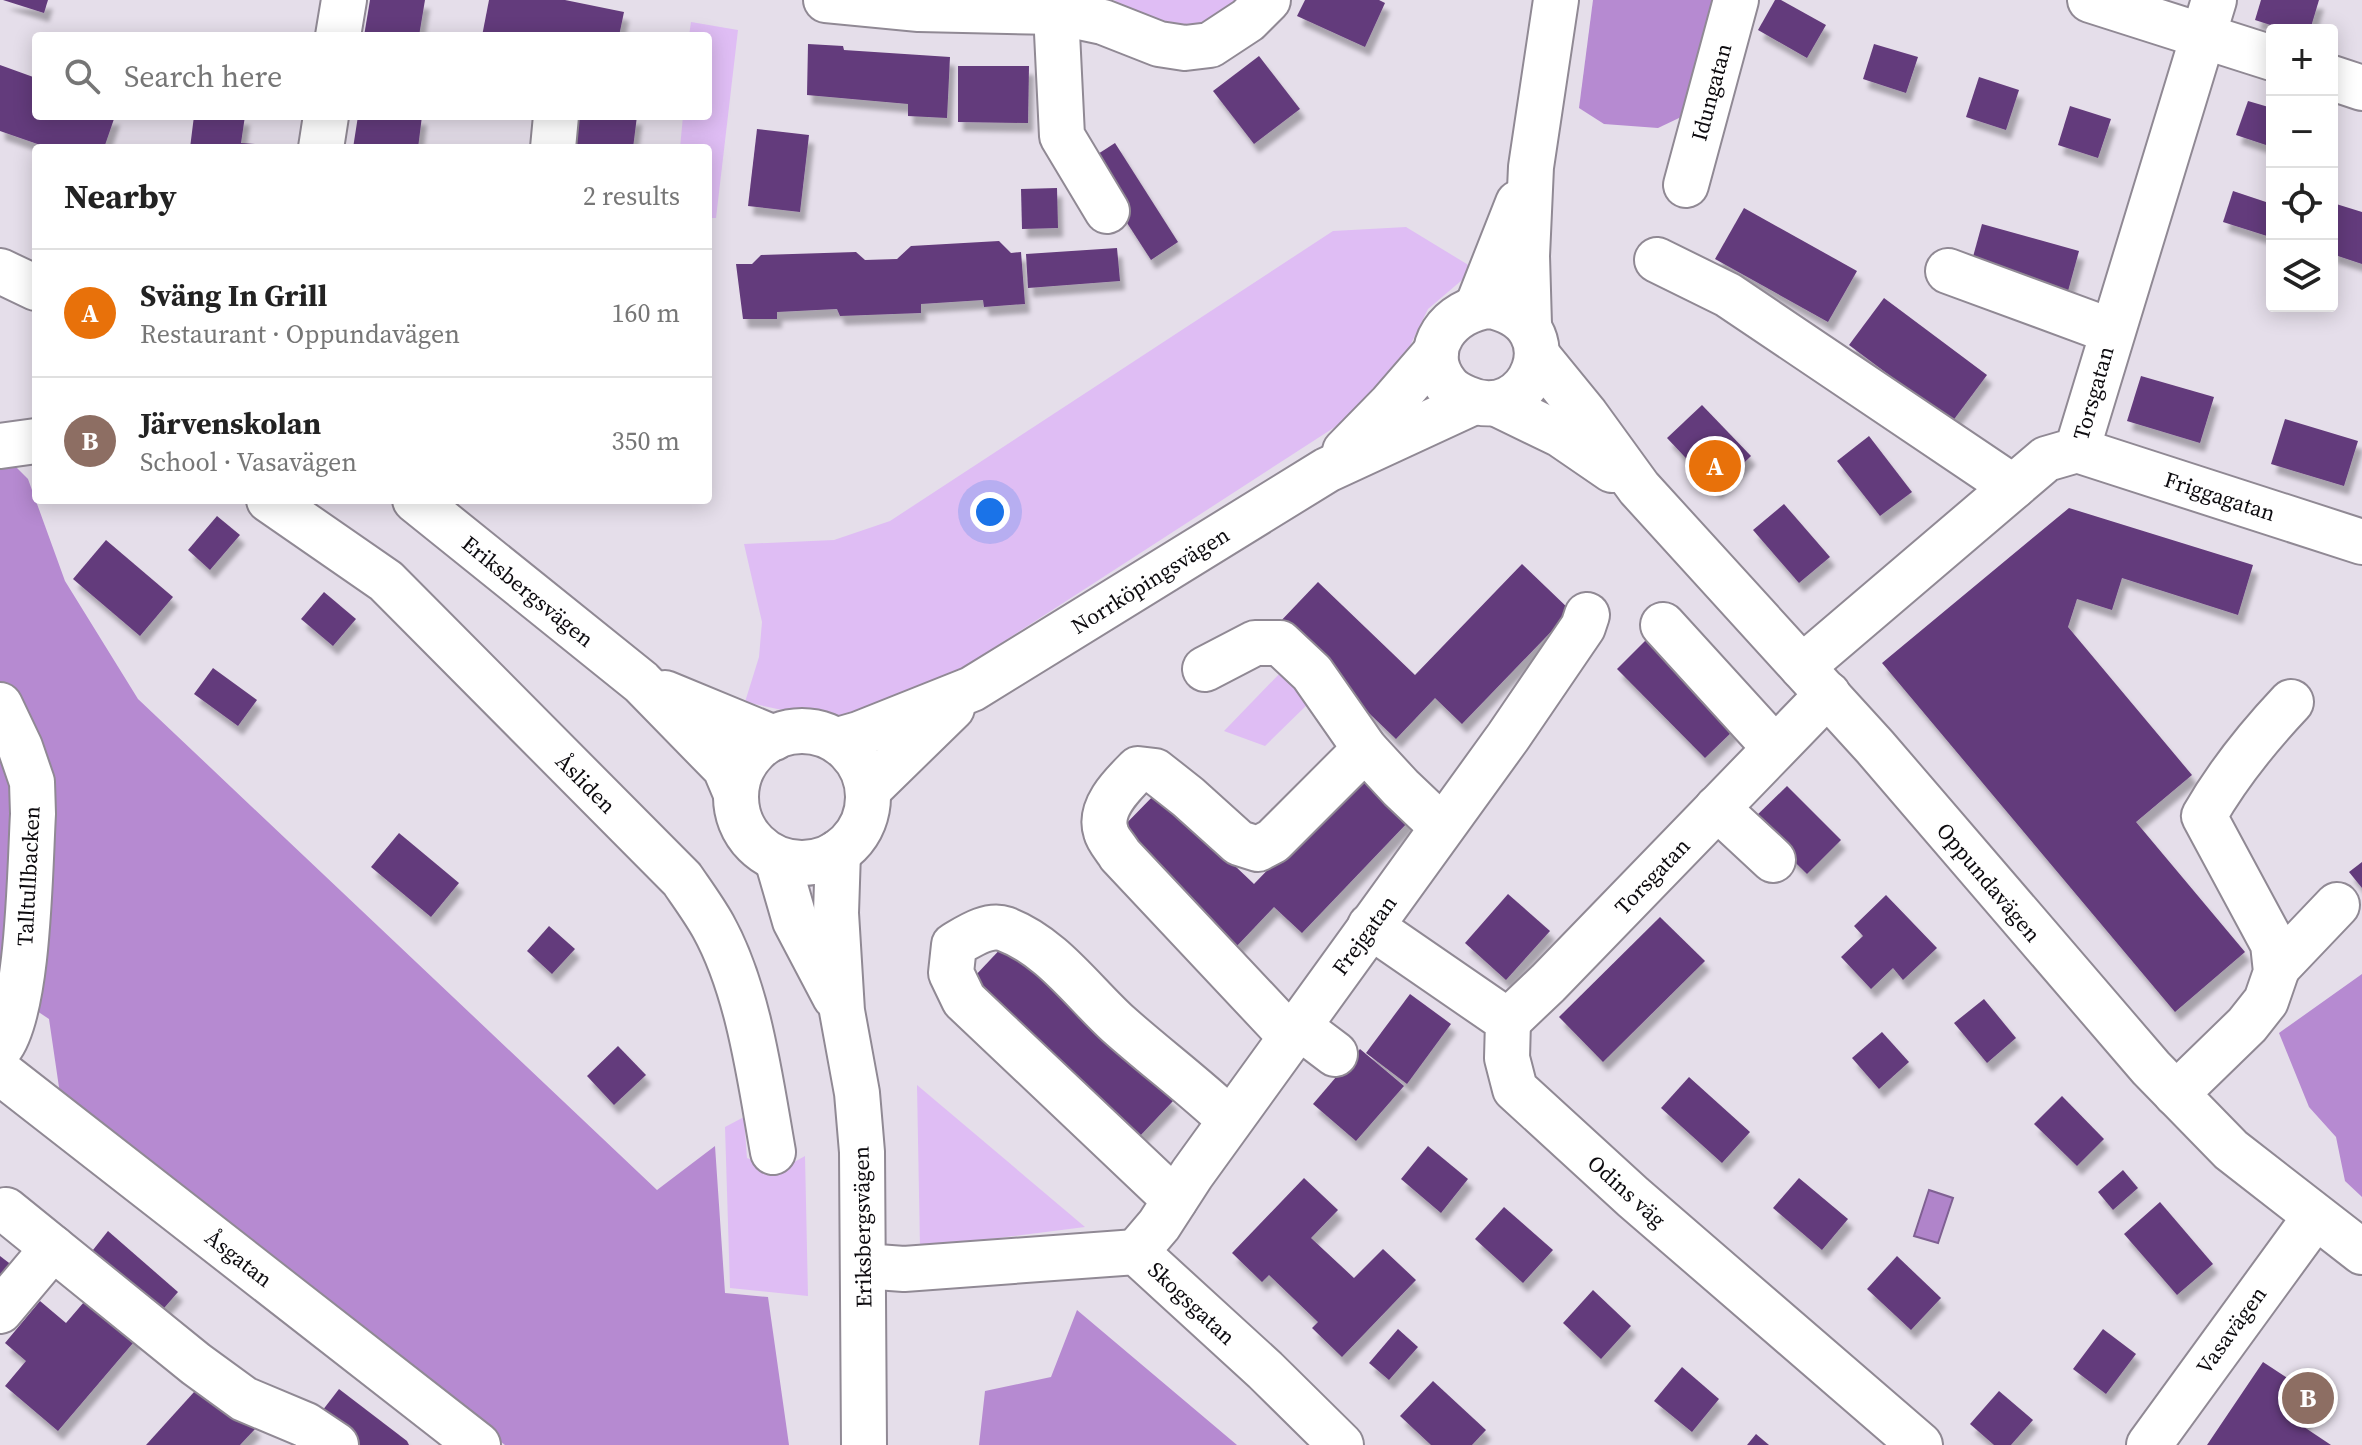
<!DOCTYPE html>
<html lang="en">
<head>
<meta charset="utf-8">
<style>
  :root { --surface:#fff; --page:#f2f2f2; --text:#222; --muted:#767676; --line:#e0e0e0; --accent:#ea580c }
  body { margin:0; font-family:"Source Serif 4",serif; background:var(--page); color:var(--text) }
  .controls { position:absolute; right:24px; top:24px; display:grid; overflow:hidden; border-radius:8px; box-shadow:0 4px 20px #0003 }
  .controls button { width:72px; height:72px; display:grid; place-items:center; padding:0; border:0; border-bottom:2px solid var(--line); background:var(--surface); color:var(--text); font:40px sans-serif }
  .you { position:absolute; left:990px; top:512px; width:28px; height:28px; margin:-20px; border:6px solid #fff; border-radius:50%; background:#1a73e8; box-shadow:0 0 0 12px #1a73e833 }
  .badge { display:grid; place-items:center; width:52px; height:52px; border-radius:50%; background:var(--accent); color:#fff; font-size:26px; font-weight:700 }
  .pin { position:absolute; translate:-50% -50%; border:4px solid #fff; box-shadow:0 2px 8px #0006 }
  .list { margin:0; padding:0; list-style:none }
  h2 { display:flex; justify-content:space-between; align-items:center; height:104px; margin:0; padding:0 32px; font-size:34px }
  h2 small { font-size:26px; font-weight:400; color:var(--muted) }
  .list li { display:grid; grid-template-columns:52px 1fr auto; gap:24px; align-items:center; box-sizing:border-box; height:128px; padding:0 32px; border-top:2px solid var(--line) }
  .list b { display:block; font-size:30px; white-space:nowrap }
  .list p { margin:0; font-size:26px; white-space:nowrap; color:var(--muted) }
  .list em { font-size:26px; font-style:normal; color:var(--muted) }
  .icon { flex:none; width:44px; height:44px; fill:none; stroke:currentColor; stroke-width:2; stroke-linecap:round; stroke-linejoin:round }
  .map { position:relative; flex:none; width:2362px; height:1445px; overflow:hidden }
  .search { position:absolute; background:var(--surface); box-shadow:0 4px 20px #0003; left:32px; top:32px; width:680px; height:88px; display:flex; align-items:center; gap:20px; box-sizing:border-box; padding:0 28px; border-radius:8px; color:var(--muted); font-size:30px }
  .panel { position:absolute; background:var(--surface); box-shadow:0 4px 20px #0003; left:32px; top:144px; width:680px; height:360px; border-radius:8px }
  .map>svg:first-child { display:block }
  .green { fill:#dfbdf4 }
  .forest { fill:#b68ad1 }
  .water { fill:#b084ca; stroke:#7f6092; stroke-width:2 }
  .building { fill:#643b7b; filter:url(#shadow) }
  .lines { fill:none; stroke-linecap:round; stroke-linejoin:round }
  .minor-casing { stroke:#908994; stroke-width:48 }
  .major-casing { stroke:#908994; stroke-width:48 }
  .minor { stroke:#fff; stroke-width:44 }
  .major { stroke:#fff; stroke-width:44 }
  .labels { text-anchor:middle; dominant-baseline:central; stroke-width:8; stroke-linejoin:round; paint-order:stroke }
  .street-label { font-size:22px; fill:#0d0b0f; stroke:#fff }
</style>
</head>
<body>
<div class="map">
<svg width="2362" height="1445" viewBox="0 0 2362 1445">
  <defs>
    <filter id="shadow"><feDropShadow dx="5" dy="9" stdDeviation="2" flood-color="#0004"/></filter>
  </defs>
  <rect width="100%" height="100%" fill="#e5deea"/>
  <g class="green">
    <path d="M1116,0H1243C1230,10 1212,26 1194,28C1175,30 1130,9 1111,2Z"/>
    <path d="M691,22L738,30L716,218H708V148H680L683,116H708V36H689Z"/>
    <path d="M1406,227L1475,269L1428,309L1403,360L1369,405L918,697L839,717L787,711L745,702L759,657L762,622L744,544L834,540L890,521L1333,231Z"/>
    <path d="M1283,670L1313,699L1265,746L1224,731Z"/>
    <path d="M917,1085L1085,1227L920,1248Z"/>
    <path d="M744,1117L747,1158L780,1170L805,1156L808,1296L730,1288L725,1127Z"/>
  </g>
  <g class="forest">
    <path d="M1593,0H1720L1698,109L1658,128L1604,124L1579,108Z"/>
    <path d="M0,451L28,479L65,581L138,699L657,1190L715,1146L725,1293L768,1297L789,1445H505L61,1101L49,1019L10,993L0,1008Z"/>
    <path d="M2362,974V1197L2345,1181L2336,1137L2309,1107L2279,1033Z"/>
    <path d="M1077,1310L1237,1445H979L985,1391L1051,1377Z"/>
  </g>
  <path class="water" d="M1929,1190L1953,1198L1938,1243L1914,1236Z"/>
  <g class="building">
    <path d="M3,0H48L44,13Z"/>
    <path d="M370,0H425L419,36H364Z"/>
    <path d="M489,0H565L624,12L619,36H482Z"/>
    <path d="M1305,0H1379L1385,3L1365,47L1297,16Z"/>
    <path d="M1775,0H1781L1826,25L1807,58L1758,30Z"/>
    <path d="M2261,0H2319L2310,30H2286L2255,20Z"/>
    <path d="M808,44L843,46L844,50L950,57L947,118L908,116V104L807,95Z"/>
    <path d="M1874,44L1918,57L1906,93L1863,79Z"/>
    <path d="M1259,56L1300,109L1254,144L1213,91Z"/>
    <path d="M0,65L36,78V116H115L104,148H49L0,131Z"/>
    <path d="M958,66H1029L1028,123L958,122Z"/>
    <path d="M1979,77L2019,90L2006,130L1966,117Z"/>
    <path d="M2248,101L2272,108V147L2236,135Z"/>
    <path d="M2070,106L2111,119L2098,158L2058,145Z"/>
    <path d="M194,116H245L241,143L255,144L254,148H190Z"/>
    <path d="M358,116H422L418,148H353Z"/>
    <path d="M577,116H637L633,148H573Z"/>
    <path d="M757,129L809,135L800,212L748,206Z"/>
    <path d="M1115,143L1178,242L1151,260L1087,161Z"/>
    <path d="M1057,188L1058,228L1022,229L1021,189Z"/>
    <path d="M2233,191L2272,204V222L2267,236L2223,222Z"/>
    <path d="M2333,203L2362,212V264L2332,254Z"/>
    <path d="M1744,208L1857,271L1828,322L1715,259Z"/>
    <path d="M1982,224L2079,251L2065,302L1968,275Z"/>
    <path d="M999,241L1011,253L1021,252L1025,304L984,307L983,300L921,304V313L840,316L837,309L777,312V319H743L736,264H752L761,255L856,252L865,260L897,259L911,246Z"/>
    <path d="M1117,248L1120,281L1028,288L1026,254Z"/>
    <path d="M1884,298L1987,375L1952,422L1849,345Z"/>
    <path d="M2141,376L2214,397L2200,443L2127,421Z"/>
    <path d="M1702,405L1751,456L1716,490L1667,438Z"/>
    <path d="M2285,419L2358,441L2344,486L2271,464Z"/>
    <path d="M1869,436L1912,492L1880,516L1837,461Z"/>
    <path d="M1784,504L1830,557L1799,583L1753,530Z"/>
    <path d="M2069,508L2253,565L2238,615L2122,578L2112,610L2077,599L2068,627L2192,775L2136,822L2245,952L2175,1012L1882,663Z"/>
    <path d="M217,516L240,535L210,570L188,550Z"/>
    <path d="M106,540L173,597L140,636L73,579Z"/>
    <path d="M1522,564L1571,611L1462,724L1435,698L1396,739L1277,625L1318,582L1415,675Z"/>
    <path d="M324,592L356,619L333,646L301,619Z"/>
    <path d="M1649,637L1737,727L1705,758L1617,669Z"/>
    <path d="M213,668L257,700L238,726L194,694Z"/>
    <path d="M1361,773L1410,820L1302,933L1274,907L1235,948L1116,834L1157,792L1254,884Z"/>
    <path d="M1787,786L1841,840L1807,874L1752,820Z"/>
    <path d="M399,833L459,883L431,917L371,867Z"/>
    <path d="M2362,862V888L2349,872Z"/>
    <path d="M1508,894L1550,931L1506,980L1465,943Z"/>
    <path d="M1886,895L1937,948L1903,980L1893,968L1871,989L1841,957L1863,936L1854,926Z"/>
    <path d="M1660,917L1705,961L1603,1062L1559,1017Z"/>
    <path d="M549,926L575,949L552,974L527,951Z"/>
    <path d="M1007,942L1173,1101L1139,1137L973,978Z"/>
    <path d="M1410,994L1451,1024L1407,1084L1366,1053Z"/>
    <path d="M1984,999L2016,1038L1987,1063L1954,1023Z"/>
    <path d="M1882,1032L1909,1062L1879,1089L1852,1058Z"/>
    <path d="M618,1046L646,1075L614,1105L587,1076Z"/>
    <path d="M1360,1049L1404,1086L1356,1141L1313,1104Z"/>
    <path d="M1689,1077L1750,1132L1722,1163L1661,1108Z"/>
    <path d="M2062,1096L2104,1139L2077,1166L2034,1124Z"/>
    <path d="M1428,1146L1468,1179L1441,1213L1401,1179Z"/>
    <path d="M2123,1170L2138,1188L2113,1210L2098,1192Z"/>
    <path d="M1304,1178L1338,1210L1311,1238L1354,1278L1383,1249L1416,1280L1342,1357L1312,1328L1318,1322L1269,1275L1262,1282L1232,1253Z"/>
    <path d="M1799,1178L1848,1219L1822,1250L1773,1208Z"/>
    <path d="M2160,1202L2213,1264L2177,1295L2124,1234Z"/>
    <path d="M1504,1207L1553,1250L1523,1283L1475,1239Z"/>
    <path d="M108,1231L178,1292L158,1315L89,1255Z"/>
    <path d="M0,1256L13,1266L0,1282Z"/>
    <path d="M1897,1256L1941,1298L1911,1330L1867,1289Z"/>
    <path d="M1593,1290L1631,1326L1601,1359L1563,1323Z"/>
    <path d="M90,1295L139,1336L58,1431L5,1386L26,1361L5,1343L40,1301L66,1323Z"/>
    <path d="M1398,1329L1418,1347L1389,1380L1369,1363Z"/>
    <path d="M2103,1329L2136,1354L2106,1394L2073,1369Z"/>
    <path d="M2263,1362L2319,1399L2301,1425L2331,1445H2207Z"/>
    <path d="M1682,1367L1719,1399L1692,1432L1654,1401Z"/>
    <path d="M204,1381L256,1428L240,1445H146Z"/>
    <path d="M1433,1381L1486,1430L1472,1445H1431L1400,1416Z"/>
    <path d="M339,1389L407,1441L409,1445H358L319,1415Z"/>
    <path d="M1999,1391L2033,1420L2011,1445H1994L1970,1424Z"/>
    <path d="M1756,1434L1769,1445H1747Z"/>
  </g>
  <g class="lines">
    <defs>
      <g id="minor">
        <path d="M826,0L919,9L1056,12L1103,22L1159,44L1185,48L1210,45L1248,20L1268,0"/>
        <path d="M2090,0L2272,58"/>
        <path d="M1056,12L1062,136L1107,211"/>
        <path d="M338,36L344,0"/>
        <path d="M2332,78L2362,88"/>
        <path d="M321,148L326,116"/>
        <path d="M553,148L556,116"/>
        <path d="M1686,185L1736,0"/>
        <path d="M1657,260L1728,295L2013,487"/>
        <path d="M1948,271L2111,331"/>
        <path d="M0,446L36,441"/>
        <path d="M2077,450L2362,542"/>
        <path d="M269,500L386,581L682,879C693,895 704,910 713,926C749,991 760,1079 773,1152"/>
        <path d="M1663,625L1775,748"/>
        <path d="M1802,667L2046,459L2077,450L2214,0"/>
        <path d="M1205,669L1255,643H1280L1312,673L1365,749L1401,788L1442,827"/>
        <path d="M0,705L20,747L32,782L33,814C30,864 29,1013 0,1048"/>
        <path d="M1717,808L1773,860"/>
        <path d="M1370,926L1508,1021L1507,1058L1515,1089L1633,1197L1920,1445"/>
        <path d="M2276,969L2337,905"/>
        <path d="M1508,1021L1548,983L1828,694"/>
        <path d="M1298,1026L1335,1054"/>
        <path d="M1291,1037L1120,855C1116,848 1108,840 1106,832C1098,808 1122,785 1138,769L1155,771L1188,797L1239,843L1258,849L1273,841L1365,749"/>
        <path d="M0,1072L478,1445"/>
        <path d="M2176,1094L2247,1025L2266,1001L2276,972L2273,944L2204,816C2228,774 2258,737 2291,702"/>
        <path d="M1175,1200L964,1000L951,973L954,945C968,937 988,923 1005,929C1051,946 1083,992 1118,1024C1155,1057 1194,1086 1230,1120"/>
        <path d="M6,1210L196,1364L244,1399L306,1425L336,1445"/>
        <path d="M1136,1252L1159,1225L1192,1174L1508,737L1583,627L1587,615"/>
        <path d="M863,1266L904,1269L1136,1252L1265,1370L1341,1445"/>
        <path d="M0,1311L53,1248"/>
        <path d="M2149,1445L2315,1217"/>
      </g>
      <g id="major">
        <path d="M0,271L36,288"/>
        <path d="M1490,306C1575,323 1530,428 1466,398C1459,395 1451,391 1446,384C1418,349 1451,309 1490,306Z"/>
        <path d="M1477,307L1518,203"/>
        <path d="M1529,325L1527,256L1531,167L1556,0"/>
        <path d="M1537,355L1586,415L1639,488L1875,747L2151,1068L2231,1150L2362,1252"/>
        <path d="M1497,404L1561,435L1612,470"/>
        <path d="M1345,451L1391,404L1436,352"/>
        <path d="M415,500L641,682L725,768L736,794"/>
        <path d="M665,693L774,738"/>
        <circle cx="802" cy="797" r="66"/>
        <path d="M838,740L859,734L972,689L1327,470L1474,402"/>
        <path d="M868,790L952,708"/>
        <path d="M838,852L836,913L842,1011L857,1093L862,1152L864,1445"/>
        <path d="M777,859L795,921L835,997"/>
      </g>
    </defs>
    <use href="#minor" class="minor-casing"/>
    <use href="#major" class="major-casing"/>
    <use href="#minor" class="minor"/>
    <use href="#major" class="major"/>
  </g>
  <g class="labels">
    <g class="street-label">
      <text transform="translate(1711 92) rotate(-75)">Idungatan</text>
      <text transform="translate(2093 393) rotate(-74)">Torsgatan</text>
      <text transform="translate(2220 496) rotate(18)">Friggagatan</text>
      <text transform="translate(1150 580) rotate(-32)">Norrköpingsvägen</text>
      <text transform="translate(528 591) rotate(39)">Eriksbergsvägen</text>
      <text transform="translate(586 783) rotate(45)">Åsliden</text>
      <text transform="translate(28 876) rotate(-87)">Talltullbacken</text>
      <text transform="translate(1652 876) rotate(-46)">Torsgatan</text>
      <text transform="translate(1989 882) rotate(50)">Oppundavägen</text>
      <text transform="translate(1364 935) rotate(-54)">Frejgatan</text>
      <text transform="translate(1627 1191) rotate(42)">Odins väg</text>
      <text transform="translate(862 1227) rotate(-91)">Eriksbergsvägen</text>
      <text transform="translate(239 1258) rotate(38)">Åsgatan</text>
      <text transform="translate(1192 1303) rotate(43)">Skogsgatan</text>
      <text transform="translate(2231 1330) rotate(-54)">Vasavägen</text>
    </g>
  </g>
</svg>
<div class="controls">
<button>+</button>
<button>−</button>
<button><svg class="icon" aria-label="locate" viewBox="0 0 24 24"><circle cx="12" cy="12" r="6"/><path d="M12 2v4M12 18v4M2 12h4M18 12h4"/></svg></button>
<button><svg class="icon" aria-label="layers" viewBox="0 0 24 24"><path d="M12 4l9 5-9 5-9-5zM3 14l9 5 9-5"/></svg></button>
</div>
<div class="you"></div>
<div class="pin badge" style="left:1715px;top:466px;background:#e8710a">A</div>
<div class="pin badge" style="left:2308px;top:1398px;background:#8d6e63">B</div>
<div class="search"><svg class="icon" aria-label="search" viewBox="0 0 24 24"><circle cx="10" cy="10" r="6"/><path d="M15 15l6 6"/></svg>Search here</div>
<section class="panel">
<h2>Nearby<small>2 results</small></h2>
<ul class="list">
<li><span class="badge" style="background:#e8710a">A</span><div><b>Sväng In Grill</b><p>Restaurant · Oppundavägen</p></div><em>160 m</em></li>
<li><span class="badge" style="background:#8d6e63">B</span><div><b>Järvenskolan</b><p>School · Vasavägen</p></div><em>350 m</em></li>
</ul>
</section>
</div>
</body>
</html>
